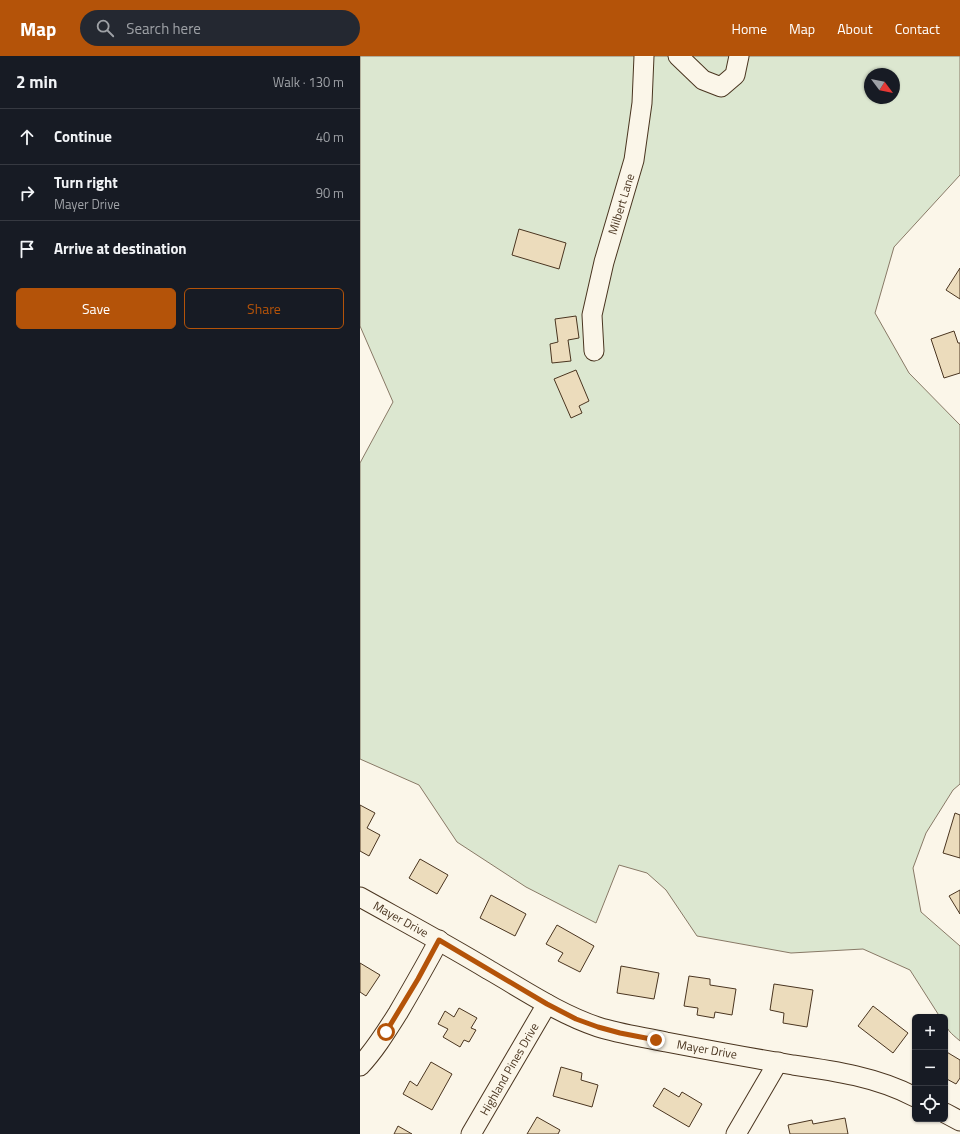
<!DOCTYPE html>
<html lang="en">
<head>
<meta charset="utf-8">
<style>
  :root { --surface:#171b24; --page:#242831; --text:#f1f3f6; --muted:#9ea1a6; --line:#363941; --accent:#b45309 }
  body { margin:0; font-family:"Titillium Web",sans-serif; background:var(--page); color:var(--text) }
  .controls { position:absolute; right:12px; bottom:12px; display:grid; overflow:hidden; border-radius:6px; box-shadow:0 1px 3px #0004 }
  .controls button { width:36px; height:36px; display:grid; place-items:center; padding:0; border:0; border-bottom:1px solid var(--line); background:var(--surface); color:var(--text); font:20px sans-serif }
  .compass { position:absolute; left:504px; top:12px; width:36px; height:36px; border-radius:50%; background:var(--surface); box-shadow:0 1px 3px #0004; rotate:122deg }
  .stop { position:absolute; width:12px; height:12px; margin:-9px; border:3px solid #b45309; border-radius:50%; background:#fff }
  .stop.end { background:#b45309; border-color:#fff; box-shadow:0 1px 4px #0008 }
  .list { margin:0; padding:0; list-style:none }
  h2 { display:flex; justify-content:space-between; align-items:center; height:52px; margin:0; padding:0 16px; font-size:17px }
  h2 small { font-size:13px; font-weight:400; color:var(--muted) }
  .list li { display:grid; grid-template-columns:26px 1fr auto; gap:12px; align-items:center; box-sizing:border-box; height:56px; padding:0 16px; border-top:1px solid var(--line) }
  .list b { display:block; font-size:15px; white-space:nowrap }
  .list p { margin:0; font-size:13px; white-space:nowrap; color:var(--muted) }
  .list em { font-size:13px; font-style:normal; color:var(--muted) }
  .actions { display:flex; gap:8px; padding:12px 16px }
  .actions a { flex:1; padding:9px 0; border:1px solid var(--accent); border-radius:6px; text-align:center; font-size:14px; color:var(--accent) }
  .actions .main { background:var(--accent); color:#fff }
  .icon { flex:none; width:22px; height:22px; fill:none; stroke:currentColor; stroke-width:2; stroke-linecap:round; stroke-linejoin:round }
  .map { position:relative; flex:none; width:600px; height:1078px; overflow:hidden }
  header { display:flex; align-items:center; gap:24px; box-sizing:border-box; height:56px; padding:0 20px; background:var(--accent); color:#fff }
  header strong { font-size:19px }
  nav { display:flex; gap:22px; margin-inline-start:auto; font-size:14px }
  .search { width:280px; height:36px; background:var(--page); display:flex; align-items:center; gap:10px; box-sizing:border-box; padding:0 14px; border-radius:22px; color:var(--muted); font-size:15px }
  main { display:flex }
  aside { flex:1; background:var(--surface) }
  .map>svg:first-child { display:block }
  .green { fill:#dce7d0; stroke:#887966; fill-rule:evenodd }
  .building { fill:#ecdcbc; stroke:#4a3520 }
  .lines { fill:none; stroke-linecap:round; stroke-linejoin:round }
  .minor-casing { stroke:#4a3520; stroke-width:21 }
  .minor { stroke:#fbf6e9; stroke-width:19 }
  .route { stroke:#b45309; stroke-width:5 }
  .labels { text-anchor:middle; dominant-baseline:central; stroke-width:3; stroke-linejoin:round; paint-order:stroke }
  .street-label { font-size:12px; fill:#4a3520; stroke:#fbf6e9 }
</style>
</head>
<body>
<header>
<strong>Map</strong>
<div class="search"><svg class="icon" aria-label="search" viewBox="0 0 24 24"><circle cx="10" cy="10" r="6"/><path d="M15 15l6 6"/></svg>Search here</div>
<nav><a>Home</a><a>Map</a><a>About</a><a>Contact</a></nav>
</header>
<main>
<aside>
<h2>2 min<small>Walk · 130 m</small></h2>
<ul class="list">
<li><svg class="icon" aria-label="ahead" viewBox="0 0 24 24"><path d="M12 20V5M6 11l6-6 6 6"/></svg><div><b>Continue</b></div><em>40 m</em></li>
<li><svg class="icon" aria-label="right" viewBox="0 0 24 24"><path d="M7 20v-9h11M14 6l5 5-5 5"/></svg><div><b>Turn right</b><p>Mayer Drive</p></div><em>90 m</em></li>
<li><svg class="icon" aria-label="arrive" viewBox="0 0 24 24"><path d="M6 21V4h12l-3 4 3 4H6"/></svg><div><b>Arrive at destination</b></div></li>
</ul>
<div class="actions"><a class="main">Save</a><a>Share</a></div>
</aside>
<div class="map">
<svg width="600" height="1078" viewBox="0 0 600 1078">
  <rect width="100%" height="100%" fill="#fbf6e9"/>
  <path class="green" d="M0,0H600V119L534,191L515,257L549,317L600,369V728L593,734L566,777L553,812L561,856L600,890V985C591,977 585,974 585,961H580L550,914L503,893L431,897L337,880L306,834L287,817L259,809L236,867L166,831L97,786L59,729L0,703V407L33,346L0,270ZM510,18H534V42H510Z"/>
  <g class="building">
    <path d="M159,173L206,187L199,213L152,199Z"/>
    <path d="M600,212V243L586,234Z"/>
    <path d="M216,260L219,282L208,284L211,305L192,307L190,288L198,286L195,263Z"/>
    <path d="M594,275L598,287H600V317L584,322L571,283Z"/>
    <path d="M216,314L229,345L219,350L222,357L211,362L194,323Z"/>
    <path d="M0,749L15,757L7,772L20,779L9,800L0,795Z"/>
    <path d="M595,757L600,759V802L583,797Z"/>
    <path d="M60,803L88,819L77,838L49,822Z"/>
    <path d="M600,834V858L589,840Z"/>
    <path d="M131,839L166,858L155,880L120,862Z"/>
    <path d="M197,869L234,890L220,916L198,905L203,897L186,888Z"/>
    <path d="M0,907L20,919L6,940L0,936Z"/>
    <path d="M261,910L299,917L294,943L257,937Z"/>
    <path d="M329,920L350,923V929L376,933L372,959L355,956L354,962L337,959L338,952L324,950Z"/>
    <path d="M414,928L453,934L447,971L423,967L424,957L410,954Z"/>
    <path d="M513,950L548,977L533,997L498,970Z"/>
    <path d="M99,952L117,962L111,972L116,974L109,986L104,984L100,991L83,981L88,973L78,968L85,955L94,961Z"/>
    <path d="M585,995L600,1004V1022L596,1028L585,1022Z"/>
    <path d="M71,1006L92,1018L72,1054L43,1038L50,1025L57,1030Z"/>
    <path d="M201,1011L222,1017L221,1024L238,1029L232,1051L193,1040Z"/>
    <path d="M304,1032L319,1041L322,1036L342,1048L329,1071L293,1050Z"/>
    <path d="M177,1061L200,1074L198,1078H167Z"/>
    <path d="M485,1062L488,1078H430L428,1069L452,1064L453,1068Z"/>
    <path d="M38,1070L52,1078H34Z"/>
  </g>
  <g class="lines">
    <defs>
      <g id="minor">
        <path d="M318,0L343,24L361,31L375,19L379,0"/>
        <path d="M234,295L232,259L244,206L274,104L282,47L284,0"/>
        <path d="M0,841C43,865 86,888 129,914C164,934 199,958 238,971C260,978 283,981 306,986C348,994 391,1002 433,1009C475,1015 517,1021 555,1041"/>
        <path d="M0,1010C15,994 26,976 38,957C52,933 66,909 79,884"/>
        <path d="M585,1057L600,1065"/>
        <path d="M111,1078L187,948"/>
        <path d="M376,1078L418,1006"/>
      </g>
    </defs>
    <use href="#minor" class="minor-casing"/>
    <use href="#minor" class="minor"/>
  </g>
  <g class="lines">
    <path class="route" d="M26,976L58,923L79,884L187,948L216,963L238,971L260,977L296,984"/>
  </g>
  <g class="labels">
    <g class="street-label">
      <text transform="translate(261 148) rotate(-73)">Milbert Lane</text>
      <text transform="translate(41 863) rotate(29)">Mayer Drive</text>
      <text transform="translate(347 993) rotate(10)">Mayer Drive</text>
      <text transform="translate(149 1013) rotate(-60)">Highland Pines Drive</text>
    </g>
  </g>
</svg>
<div class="controls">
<button>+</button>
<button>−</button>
<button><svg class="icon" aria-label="locate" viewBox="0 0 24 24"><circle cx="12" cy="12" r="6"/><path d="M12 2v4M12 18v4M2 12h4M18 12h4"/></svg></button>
</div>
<svg class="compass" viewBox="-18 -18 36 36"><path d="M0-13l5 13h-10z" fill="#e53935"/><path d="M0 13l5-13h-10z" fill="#9ea1a6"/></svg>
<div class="stop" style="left:26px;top:976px"></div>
<div class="stop end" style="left:296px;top:984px"></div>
</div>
</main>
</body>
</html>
